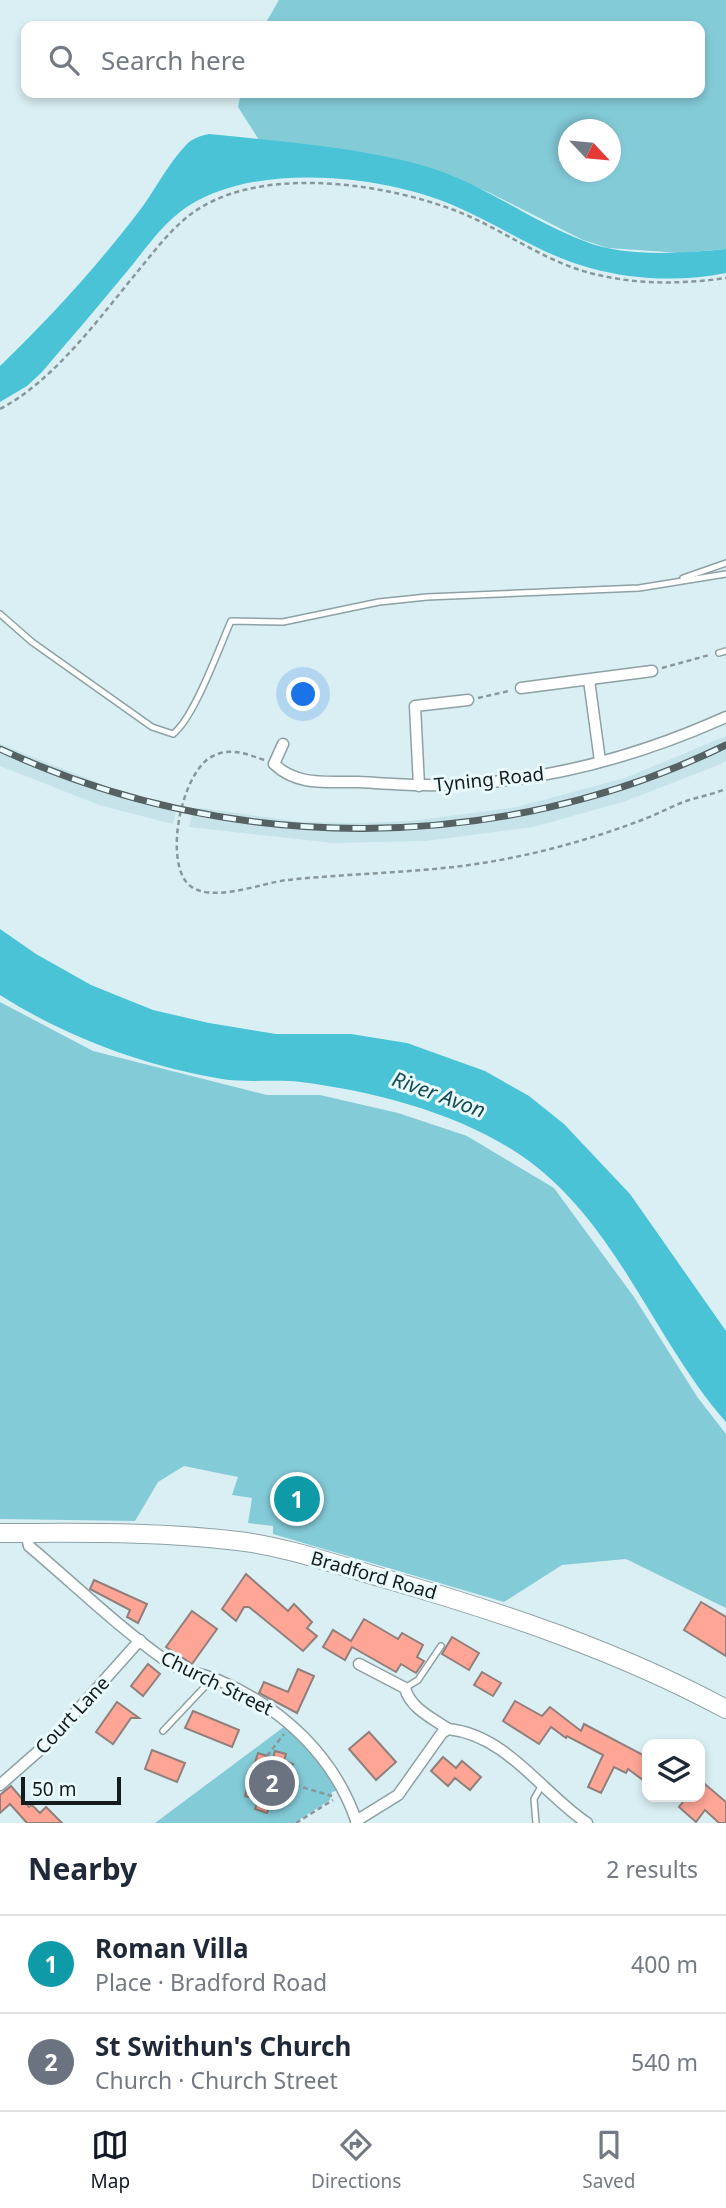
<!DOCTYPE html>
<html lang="en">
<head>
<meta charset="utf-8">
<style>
  :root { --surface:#fff; --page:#f2f2f3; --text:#1f2937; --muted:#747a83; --line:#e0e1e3; --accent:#111827 }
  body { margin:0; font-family:"Noto Sans",sans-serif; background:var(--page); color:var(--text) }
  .controls { position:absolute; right:21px; bottom:21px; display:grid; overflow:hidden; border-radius:14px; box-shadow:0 4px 10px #0003 }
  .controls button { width:63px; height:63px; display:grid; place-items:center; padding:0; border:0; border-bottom:2px solid var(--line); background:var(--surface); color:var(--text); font:35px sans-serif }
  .compass { position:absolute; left:558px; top:119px; width:63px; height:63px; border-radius:50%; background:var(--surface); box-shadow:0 4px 10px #0003; rotate:116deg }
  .scale { position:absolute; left:21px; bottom:18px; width:100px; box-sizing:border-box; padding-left:7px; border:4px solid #131b1c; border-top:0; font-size:19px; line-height:24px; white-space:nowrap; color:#131b1c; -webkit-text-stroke:5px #eafbfe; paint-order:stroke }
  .you { position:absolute; left:304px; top:695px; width:24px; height:24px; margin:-18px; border:5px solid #fff; border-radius:50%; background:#1a73e8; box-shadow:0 0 0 10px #1a73e833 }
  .badge { display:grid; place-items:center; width:46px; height:46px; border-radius:50%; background:var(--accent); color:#fff; font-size:23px; font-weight:700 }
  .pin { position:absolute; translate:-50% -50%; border:4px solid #fff; box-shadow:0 2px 7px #0006 }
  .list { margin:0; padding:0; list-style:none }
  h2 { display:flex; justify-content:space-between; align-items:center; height:91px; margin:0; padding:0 28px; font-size:30px }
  h2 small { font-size:23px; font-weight:400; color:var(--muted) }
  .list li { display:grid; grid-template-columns:46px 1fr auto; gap:21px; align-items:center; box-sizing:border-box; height:98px; padding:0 28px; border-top:2px solid var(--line) }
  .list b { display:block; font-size:26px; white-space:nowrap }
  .list p { margin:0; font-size:23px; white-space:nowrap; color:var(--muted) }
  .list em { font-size:23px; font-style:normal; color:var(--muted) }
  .icon { flex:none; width:38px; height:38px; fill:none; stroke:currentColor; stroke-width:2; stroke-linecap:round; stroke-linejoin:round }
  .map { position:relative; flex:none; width:726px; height:1823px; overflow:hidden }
  .search { position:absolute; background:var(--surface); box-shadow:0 4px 10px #0003; left:21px; right:21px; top:21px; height:77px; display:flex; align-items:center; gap:18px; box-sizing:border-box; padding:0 24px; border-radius:14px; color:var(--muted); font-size:26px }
  .sheet { height:287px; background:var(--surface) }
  nav { display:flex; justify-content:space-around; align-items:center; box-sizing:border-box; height:98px; border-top:2px solid var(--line); background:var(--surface); font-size:19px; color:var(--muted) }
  nav a { display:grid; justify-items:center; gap:4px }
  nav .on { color:var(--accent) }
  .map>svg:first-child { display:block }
  .built { fill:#c5e3e9 }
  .green { fill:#84cbd8; fill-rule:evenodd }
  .water { fill:#4ac3d7 }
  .building { fill:#fea595; stroke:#917f7c; stroke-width:2 }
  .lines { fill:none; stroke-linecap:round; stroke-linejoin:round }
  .service-casing { stroke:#8da1a4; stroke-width:8 }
  .minor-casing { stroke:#8da1a4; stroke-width:13 }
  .primary-casing { stroke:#8da1a4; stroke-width:20 }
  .path { stroke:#88979a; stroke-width:2.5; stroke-dasharray:5 3.5; stroke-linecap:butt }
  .service { stroke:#fff; stroke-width:5 }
  .minor { stroke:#fff; stroke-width:10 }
  .primary { stroke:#fff; stroke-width:18 }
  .rail-casing { stroke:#556163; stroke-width:7 }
  .rail { stroke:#eafbfe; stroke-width:4.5; stroke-dasharray:13; stroke-linecap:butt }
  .labels { text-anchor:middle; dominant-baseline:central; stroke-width:6; stroke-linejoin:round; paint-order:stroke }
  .street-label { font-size:19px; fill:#131b1c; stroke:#eafbfe }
  .water-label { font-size:21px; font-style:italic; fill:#164b53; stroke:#eafbfe }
</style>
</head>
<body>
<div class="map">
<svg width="726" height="1823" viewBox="0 0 726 1823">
  <rect width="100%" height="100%" fill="#daeff3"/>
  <g class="built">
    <path d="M726,736V761L716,766L623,802L533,827L425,841L333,843L189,827L193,810L201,808L300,822L360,823L411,821L517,807L625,778Z"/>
    <path d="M0,744L124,793L177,806L173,824L102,806L0,766Z"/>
  </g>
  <g class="green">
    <path d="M279,0H726V249L681,253L608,248L583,240L488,192L424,166L259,140L238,107L241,93H700V26H264ZM568,130H610V172H568Z"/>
    <path d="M0,1002L93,1051L267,1095H320L398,1113L467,1136L554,1188L634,1297L698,1398L726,1434V1608L626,1559L562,1565L504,1602L273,1534V1526L248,1523L252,1498L232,1495L238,1477L184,1466L158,1482L135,1521L0,1519Z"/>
    <path d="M285,1726L320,1759L339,1790L332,1792L330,1800L294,1823H155Z"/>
  </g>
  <g class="water">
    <path d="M209,134C278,141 358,147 425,166C482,183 529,220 584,241C627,258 681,253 726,249V273C682,282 633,280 590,268C542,255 501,226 455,206C383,174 246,160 180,212C158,229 142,254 124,275C97,308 69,340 42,372L27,386L0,402V366C51,317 100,263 143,206C157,186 169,163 186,145C193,138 200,136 209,134Z"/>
    <path d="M0,929L36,954L91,985L153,1010L209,1023L276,1034H351L407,1043L485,1071L529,1096L564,1124L630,1194L726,1331V1422C654,1340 619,1228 529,1161C466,1115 378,1092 301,1082C275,1079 247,1083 222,1079C144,1066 66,1037 0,995Z"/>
  </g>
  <g class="building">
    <path d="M246,1574L288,1611L294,1604L312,1622L307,1628L317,1636L303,1651L249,1607H244L236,1621L222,1609Z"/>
    <path d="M94,1580L147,1604L138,1623L127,1617L130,1610L90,1589Z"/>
    <path d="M701,1602L726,1617V1656L684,1630Z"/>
    <path d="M192,1611L217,1629L192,1664L166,1647Z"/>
    <path d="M364,1619L398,1639L402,1633L423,1645L417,1657L424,1661L416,1673L401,1664L396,1672L352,1647L345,1660L323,1647L333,1630L351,1641Z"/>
    <path d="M452,1637L479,1653L469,1670L442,1654Z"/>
    <path d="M148,1664L160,1674L143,1696L131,1686Z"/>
    <path d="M298,1669L314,1676L297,1713L259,1693L264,1682L288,1692Z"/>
    <path d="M482,1672L501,1683L493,1696L474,1685Z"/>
    <path d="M515,1701L542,1716L550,1707L581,1731L584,1724L647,1757V1783L628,1769L626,1773L614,1767L601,1793L588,1787L603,1755L567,1736L566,1738L551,1727L539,1744L503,1721Z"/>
    <path d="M117,1702L139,1718H131L113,1744L96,1732Z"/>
    <path d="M193,1711L239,1730L232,1747L185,1728Z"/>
    <path d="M369,1732L396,1762L376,1780L349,1749Z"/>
    <path d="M152,1750L185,1763L177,1782L145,1769Z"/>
    <path d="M275,1751L286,1754L284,1761L293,1764L279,1806L270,1804L267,1813L255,1809L258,1800L245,1796L258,1753L273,1758Z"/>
    <path d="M443,1757L456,1768L462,1761L481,1777L470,1790L455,1778L448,1786L431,1771Z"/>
    <path d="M700,1780L726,1802V1823H719L705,1810L696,1822L679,1807L687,1797H700Z"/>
    <path d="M11,1786L29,1807L32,1805L40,1813L46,1807L62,1823H27L10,1804L0,1813V1795Z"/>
  </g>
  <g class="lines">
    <defs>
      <g id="service">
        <path d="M683,578L726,563"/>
        <path d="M0,614L32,642L152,727L173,734C194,718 219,648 231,621L283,622L379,602L427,597L639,588L726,574"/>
        <path d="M719,653L726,651"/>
        <path d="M405,1688L418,1680L441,1646"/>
        <path d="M163,1731L213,1678"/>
        <path d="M536,1823L534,1799L542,1785"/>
      </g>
      <g id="minor">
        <path d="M589,680L600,761"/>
        <path d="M521,688L652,671"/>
        <path d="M283,744L274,764C298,787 328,781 359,782C396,784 433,787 470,784C558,778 646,753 726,717"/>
        <path d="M419,786L415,706L468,700"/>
        <path d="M26,1533L29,1546C74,1584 117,1626 165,1660C181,1672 202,1673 220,1681C283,1708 335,1757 357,1823"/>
        <path d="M359,1664L405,1688C410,1708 432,1718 448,1729"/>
        <path d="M0,1785L50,1741L140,1640"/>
        <path d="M356,1821L398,1795L442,1733L448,1729C507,1735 542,1793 587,1823"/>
      </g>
      <path id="primary" d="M0,1533C79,1533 159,1531 238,1541C288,1547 337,1565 386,1579C504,1613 618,1651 726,1709"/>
    </defs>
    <use href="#service" class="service-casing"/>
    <use href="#minor" class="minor-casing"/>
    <use href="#primary" class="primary-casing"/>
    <g class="path">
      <path d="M0,409C54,381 100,317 138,271C161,243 181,215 215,200C283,169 387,185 454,210C496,226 532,253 574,268C623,285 676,285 726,278"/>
      <path d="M662,668L709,655"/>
      <path d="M478,698L509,691"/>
      <path d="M264,760C247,754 230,747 213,756C182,770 163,861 189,885C211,904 261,883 287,880C345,874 404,873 462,866C524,858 588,841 647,818C660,813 672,806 686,801C699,797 713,794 726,789"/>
      <path d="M267,1756L284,1734"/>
      <path d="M295,1785L332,1796"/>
      <path d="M296,1823L333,1800"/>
    </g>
    <use href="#service" class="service"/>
    <use href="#minor" class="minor"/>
    <use href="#primary" class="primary"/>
    <defs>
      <path id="rail" d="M0,749C229,855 498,856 726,745"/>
    </defs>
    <use href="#rail" class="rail-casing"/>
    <use href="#rail" class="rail"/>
  </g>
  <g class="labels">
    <g class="street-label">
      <text transform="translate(489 779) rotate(-6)">Tyning Road</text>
      <text transform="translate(374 1575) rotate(16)">Bradford Road</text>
      <text transform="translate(217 1683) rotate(26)">Church Street</text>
      <text transform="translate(72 1715) rotate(-47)">Court Lane</text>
    </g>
    <g class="water-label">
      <text transform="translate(439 1094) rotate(20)">River Avon</text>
    </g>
  </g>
</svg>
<div class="controls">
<button><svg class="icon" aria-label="layers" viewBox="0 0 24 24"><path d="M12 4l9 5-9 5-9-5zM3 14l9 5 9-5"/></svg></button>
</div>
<svg class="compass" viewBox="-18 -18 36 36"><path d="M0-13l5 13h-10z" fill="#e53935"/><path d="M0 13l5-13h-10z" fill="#747a83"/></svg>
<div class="scale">50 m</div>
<div class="you"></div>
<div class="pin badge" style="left:297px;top:1499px;background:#0f9aa8">1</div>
<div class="pin badge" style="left:272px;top:1783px;background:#6b7280">2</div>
<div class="search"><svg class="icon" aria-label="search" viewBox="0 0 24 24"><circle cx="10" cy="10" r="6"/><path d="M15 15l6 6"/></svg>Search here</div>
</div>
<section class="sheet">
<h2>Nearby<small>2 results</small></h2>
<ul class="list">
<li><span class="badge" style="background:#0f9aa8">1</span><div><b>Roman Villa</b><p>Place · Bradford Road</p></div><em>400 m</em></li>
<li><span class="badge" style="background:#6b7280">2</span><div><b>St Swithun's Church</b><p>Church · Church Street</p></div><em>540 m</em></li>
</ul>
</section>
<nav>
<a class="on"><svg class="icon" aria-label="map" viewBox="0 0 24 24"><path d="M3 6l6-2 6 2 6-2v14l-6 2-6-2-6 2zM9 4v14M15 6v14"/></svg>Map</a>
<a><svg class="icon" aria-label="directions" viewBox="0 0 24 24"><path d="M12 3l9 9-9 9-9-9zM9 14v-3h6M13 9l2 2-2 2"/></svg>Directions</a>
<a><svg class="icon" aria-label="saved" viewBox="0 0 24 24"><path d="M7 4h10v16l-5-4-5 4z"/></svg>Saved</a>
</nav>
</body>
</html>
